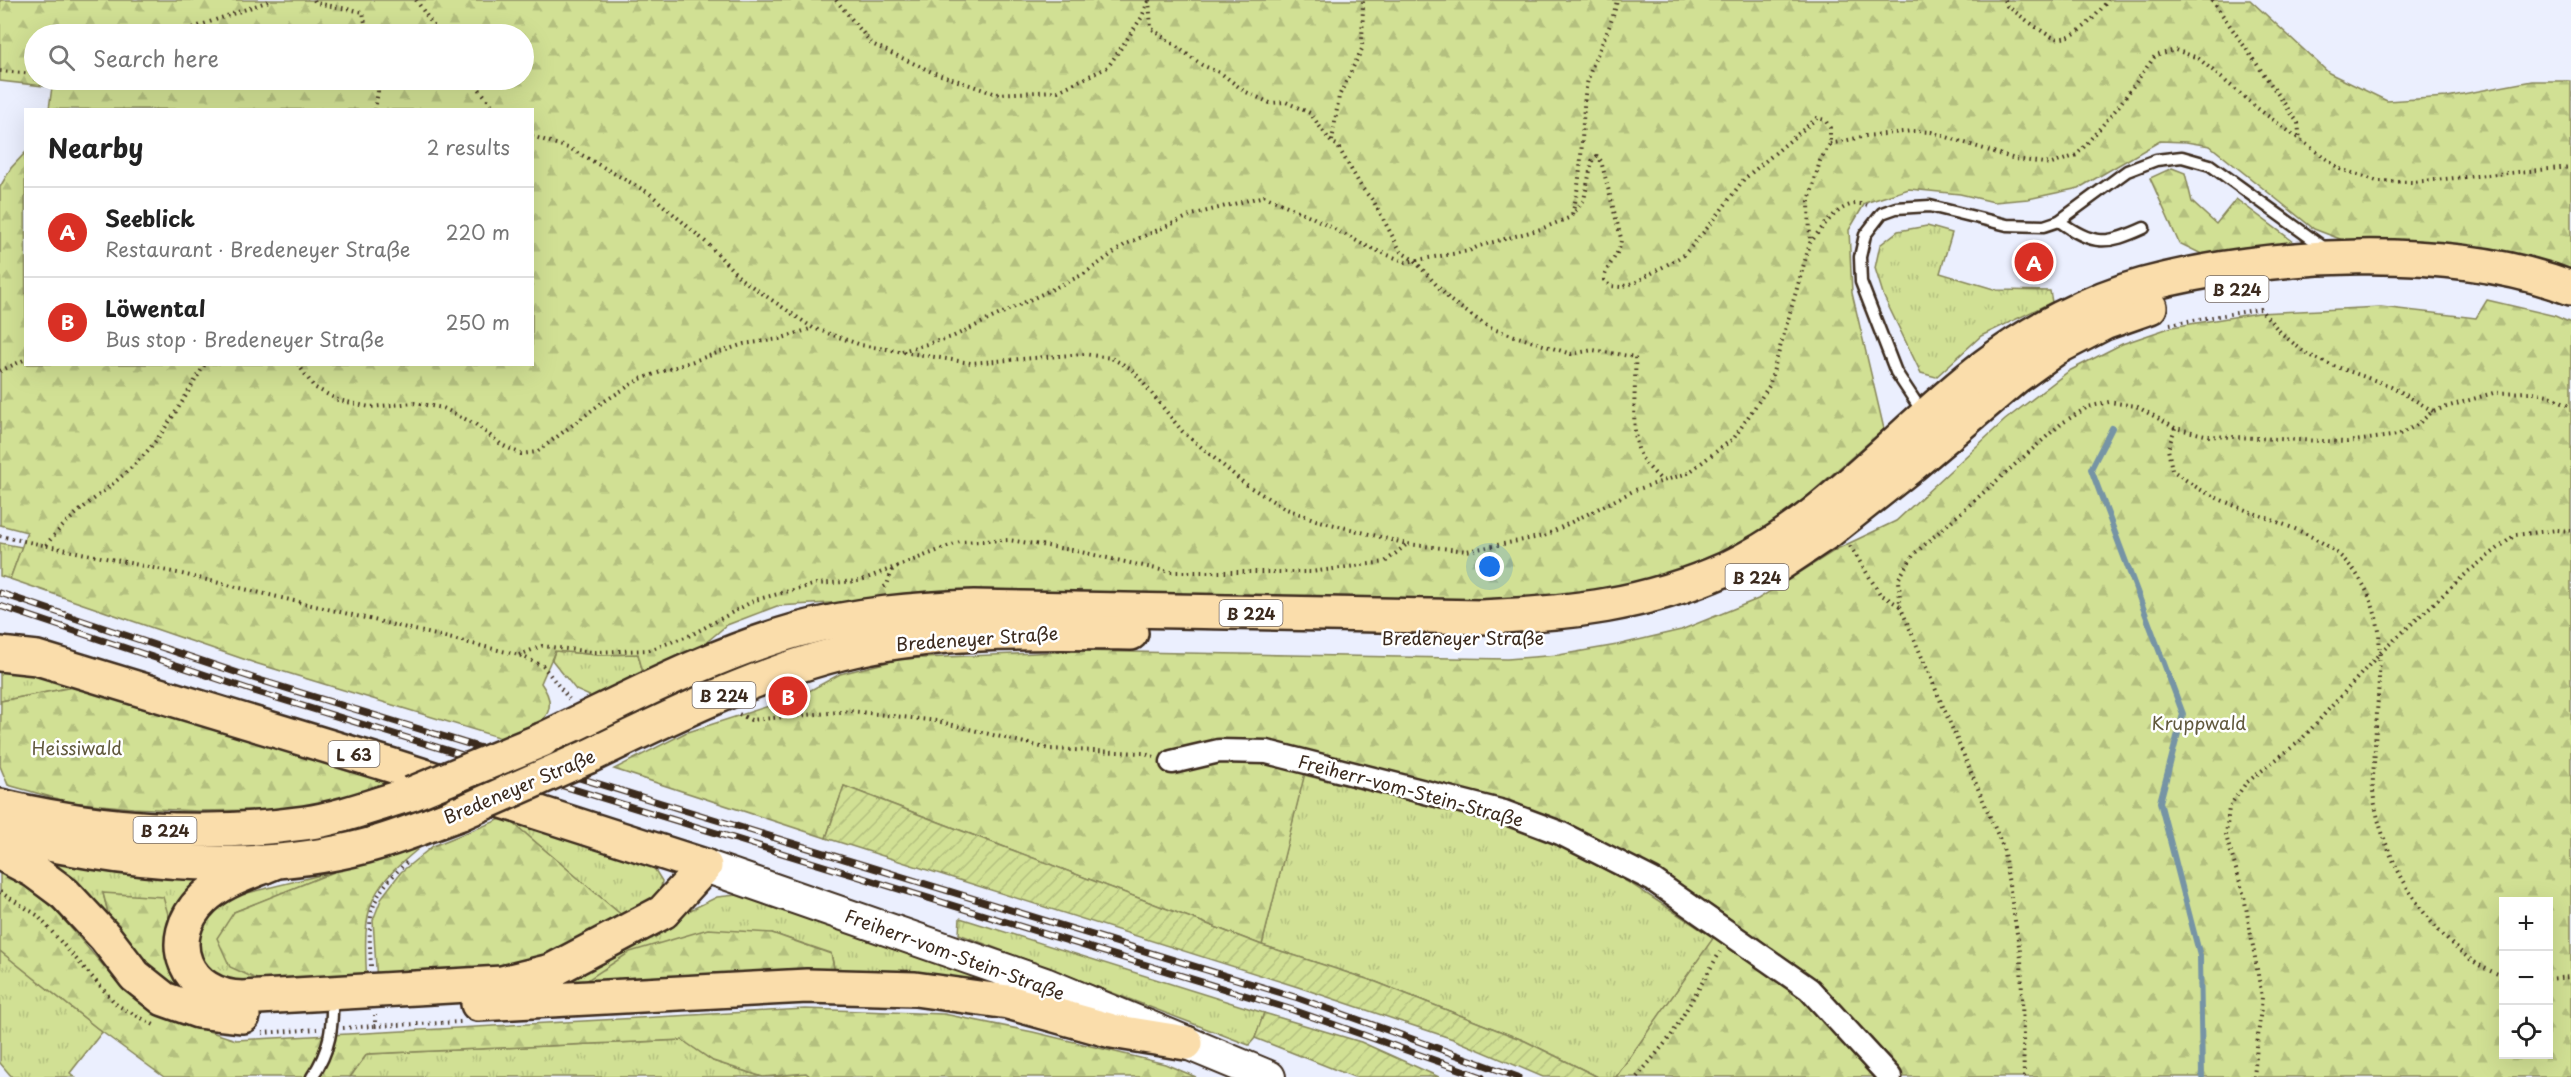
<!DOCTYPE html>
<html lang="en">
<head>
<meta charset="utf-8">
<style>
  :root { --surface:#fff; --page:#f6f6f6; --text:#222; --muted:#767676; --line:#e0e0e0; --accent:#d93025 }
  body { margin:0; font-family:"Playpen Sans",sans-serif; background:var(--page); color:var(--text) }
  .controls { position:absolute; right:18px; bottom:18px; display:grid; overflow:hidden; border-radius:0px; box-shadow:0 6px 24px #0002 }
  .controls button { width:54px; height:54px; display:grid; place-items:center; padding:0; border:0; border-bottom:2px solid var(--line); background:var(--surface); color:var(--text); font:30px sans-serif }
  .you { position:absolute; left:1490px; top:567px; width:21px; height:21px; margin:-15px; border:4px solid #fff; border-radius:50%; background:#1a73e8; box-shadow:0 0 0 9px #1a73e833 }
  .badge { display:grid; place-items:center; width:39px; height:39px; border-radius:50%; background:var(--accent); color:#fff; font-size:20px; font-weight:700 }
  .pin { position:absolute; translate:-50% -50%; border:3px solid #fff; box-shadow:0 2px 6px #0006 }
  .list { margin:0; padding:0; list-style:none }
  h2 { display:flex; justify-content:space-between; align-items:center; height:78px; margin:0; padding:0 24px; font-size:26px }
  h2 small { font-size:20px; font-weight:400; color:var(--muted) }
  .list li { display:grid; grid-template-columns:39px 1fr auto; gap:18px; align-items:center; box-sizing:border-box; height:90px; padding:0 24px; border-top:2px solid var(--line) }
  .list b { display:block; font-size:22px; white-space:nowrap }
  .list p { margin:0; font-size:20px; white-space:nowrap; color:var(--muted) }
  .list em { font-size:20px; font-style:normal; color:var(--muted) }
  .icon { flex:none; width:33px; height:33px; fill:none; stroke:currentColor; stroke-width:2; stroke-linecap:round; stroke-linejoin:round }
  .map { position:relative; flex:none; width:2571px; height:1077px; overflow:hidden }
  .search { position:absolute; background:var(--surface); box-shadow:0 6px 24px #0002; left:24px; top:24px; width:510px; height:66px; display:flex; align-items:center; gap:15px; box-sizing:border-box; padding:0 21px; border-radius:33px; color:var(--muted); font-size:22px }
  .panel { position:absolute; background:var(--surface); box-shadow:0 6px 24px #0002; left:24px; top:108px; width:510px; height:258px; border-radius:0px }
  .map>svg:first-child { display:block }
  .grass { fill:url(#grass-tufts); stroke:#868559; stroke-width:1.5 }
  .forest { fill:url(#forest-firs); stroke:#868559; stroke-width:1.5; fill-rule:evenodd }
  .garden { fill:url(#garden-furrows); stroke:#868559; stroke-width:1.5 }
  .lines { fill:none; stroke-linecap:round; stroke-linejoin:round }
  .stream { stroke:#7694a5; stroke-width:6 }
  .service-casing { stroke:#3b2a1e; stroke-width:15 }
  .minor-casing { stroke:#3b2a1e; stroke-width:27 }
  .secondary-casing { stroke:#3b2a1e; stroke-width:36 }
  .primary-casing { stroke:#3b2a1e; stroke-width:38 }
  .path { stroke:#3b2a1e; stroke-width:4; stroke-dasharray:1.5 4.5; stroke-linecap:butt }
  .service { stroke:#fff; stroke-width:10 }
  .minor { stroke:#fff; stroke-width:22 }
  .secondary { stroke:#fff; stroke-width:32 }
  .primary { stroke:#faddab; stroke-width:33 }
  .rail-casing { stroke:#3b2a1e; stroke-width:7 }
  .rail { stroke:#fff; stroke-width:4.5; stroke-dasharray:14; stroke-linecap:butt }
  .primary-bridge-casing { stroke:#3b2a1e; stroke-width:38; stroke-linecap:butt }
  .primary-bridge { stroke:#faddab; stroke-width:33 }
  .labels { text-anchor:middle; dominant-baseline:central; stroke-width:5; stroke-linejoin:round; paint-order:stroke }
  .shield { fill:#fff; stroke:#766a62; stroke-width:1.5 }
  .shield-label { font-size:16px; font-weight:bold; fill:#3b2a1e }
  .street-label { font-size:18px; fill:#3b2a1e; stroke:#fff }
  .park-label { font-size:18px; fill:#60583c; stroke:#fff }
</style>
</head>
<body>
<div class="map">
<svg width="2571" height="1077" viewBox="0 0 2571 1077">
  <defs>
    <pattern id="grass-tufts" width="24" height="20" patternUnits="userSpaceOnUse" patternTransform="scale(1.5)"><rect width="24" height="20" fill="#d1e094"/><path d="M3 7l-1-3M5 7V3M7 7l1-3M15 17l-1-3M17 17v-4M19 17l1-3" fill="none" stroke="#b4c07f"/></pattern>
    <pattern id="forest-firs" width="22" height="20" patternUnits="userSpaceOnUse" patternTransform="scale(1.5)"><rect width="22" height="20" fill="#d1e094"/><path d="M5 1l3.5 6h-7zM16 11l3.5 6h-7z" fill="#b4c07f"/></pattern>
    <pattern id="garden-furrows" width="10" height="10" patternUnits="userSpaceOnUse" patternTransform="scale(1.5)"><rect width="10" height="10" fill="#d1e094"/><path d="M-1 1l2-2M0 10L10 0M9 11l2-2" fill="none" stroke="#b4c07f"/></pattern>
  </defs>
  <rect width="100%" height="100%" fill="#ebeffe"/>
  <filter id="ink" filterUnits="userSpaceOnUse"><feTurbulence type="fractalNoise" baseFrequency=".0167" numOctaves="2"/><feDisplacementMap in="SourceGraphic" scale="12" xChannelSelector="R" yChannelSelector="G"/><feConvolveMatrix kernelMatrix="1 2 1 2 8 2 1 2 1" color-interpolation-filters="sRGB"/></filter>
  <g filter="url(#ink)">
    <g class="grass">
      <path d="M1927,226L1952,233L1940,273L1997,290L2050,291L2052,302L1981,336L1936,377L1921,373L1884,297L1875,268L1880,245L1898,231Z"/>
      <path d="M0,543L22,547L10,579L0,576Z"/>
      <path d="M555,651L598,655L638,654L645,680L594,698L576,690L552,660Z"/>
      <path d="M0,669L32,671L73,687L1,701L0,704Z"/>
      <path d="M1304,775L1501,824L1556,842L1633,885L1714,938L1616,1077H1598L1525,1041L1376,982L1262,945Z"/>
      <path d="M506,817L652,865L662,881L659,900L625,918Z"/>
      <path d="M13,848L237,871L177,926L103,893L116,944Z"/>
      <path d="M354,864L234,912L278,989L218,983L196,953L199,927L212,910L231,897L325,874Z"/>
      <path d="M747,894L1054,1002L836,977L831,953L772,933L572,990L553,977L717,897Z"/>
      <path d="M960,918L1264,1013L1255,1038L1249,1045L959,934Z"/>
      <path d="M0,951L102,1032L70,1073L75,1077H12L0,1063Z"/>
      <path d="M683,1040L713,1061L763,1077L806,1073L811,1077H350L367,1054Z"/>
    </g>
    <g class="forest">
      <path d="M0,0H2250L2329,73L2387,101L2447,97L2532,81H2571V273L2348,242L2314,229L2210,146L2186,142L2160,141L2079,188L2028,199L1994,202L1960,194L1909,189L1865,203L1849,230L1852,293L1884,429L1763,535L1699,570L1556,604L952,596L777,606L727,625L696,651L645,680L638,654L598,655L555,651L541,683C566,718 530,729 504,739L255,663L10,579L27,532L0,525V187L11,168L25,153L26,364H532V110L49,109L52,87L0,81ZM34,34H524V80H34Z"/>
      <path d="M2172,168L2185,173L2192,202L2216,224L2236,199L2302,248L2214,260L2179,243L2150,178Z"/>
      <path d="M2487,300L2555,316L2571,323V1077H1616L1728,917L1654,867L1552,817L1491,797L1310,753L1262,945L844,786L826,838L614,769L685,733L800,696L840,674L901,659L1079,651L1507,659L1559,655L1617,645L1681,630L1758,599L1837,549L1896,521L2005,420L2069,371L2122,344L2172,327L2258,313L2381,307L2476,318ZM2504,902H2548V1054H2504Z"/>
      <path d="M73,687L391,783L323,809L198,811L133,808L69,802L8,785L0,766L1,701Z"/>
      <path d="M506,817L625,918L530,963L377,983L373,920L382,897L401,872L433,846Z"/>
      <path d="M433,837C367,889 362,901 367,984L278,989L230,967L217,938L234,912L354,864Z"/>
      <path d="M0,868L13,874L57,912L125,991L171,1019L236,1040L805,1009L944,1014L1033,1032L1165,1064L1196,1077H811L806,1073L763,1077L713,1061L682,1040L367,1054L350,1077H164L102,1032L0,951Z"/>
      <path d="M103,893L163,897L194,1003L116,944Z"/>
      <path d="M708,929L772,933L831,954L836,977L572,990L630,952Z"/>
    </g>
    <g class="garden">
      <path d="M844,786L1262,945L1376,982L1525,1041L1598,1077H1543L1453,1039L1298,987L826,838Z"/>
      <path d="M1264,1013L1361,1042L1439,1077H1354L1255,1038Z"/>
    </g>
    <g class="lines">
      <path class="stream" d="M2112,428L2091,469L2183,714L2160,802L2200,956L2202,1077"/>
      <defs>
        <g id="service">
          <path d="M2059,221C2093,246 2107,245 2144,228"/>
          <path d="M1923,413L1896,372L1861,282L1860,257L1865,235L1882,213L1896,208L1930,206L2007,225L2044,226L2059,221L2127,171L2156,160L2182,157L2210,165L2326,249"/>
          <path d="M312,1077C330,1051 333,1027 332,996"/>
        </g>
        <path id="minor" d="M1172,762L1219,751L1267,752L1504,812L1560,833L1653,880L1809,989L1890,1077"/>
        <path id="secondary" d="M705,866L1045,984L1269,1077"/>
        <g id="primary">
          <path d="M1778,565L1829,531L1912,465L2017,376L2056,348L2104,323L2150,307"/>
          <path d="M0,654L37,658L390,765L705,866L663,912L551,971L502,983L243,998C186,997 161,940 203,899C221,881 249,873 272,863"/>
          <path d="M542,740C626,700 709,655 798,630C856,614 915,609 974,607L1481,617C1570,613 1643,606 1726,569C1826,523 1898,432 1985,366C2029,332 2091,299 2144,285C2268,252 2450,242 2571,288"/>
          <path d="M587,757C677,714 769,667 867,647C953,630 1044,632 1131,633"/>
          <path d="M0,806C100,830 204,837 305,823C341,818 377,804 411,794"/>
          <path d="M0,833C117,862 248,877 366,846C398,838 430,824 461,813"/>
          <path d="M0,853L34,871L65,894L105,937L135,976L164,999L198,1011L243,1016"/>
          <path d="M478,1004L807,986L915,989L1008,1002L1112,1031L1186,1043"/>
        </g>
      </defs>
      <use href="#service" class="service-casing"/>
      <use href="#minor" class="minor-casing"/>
      <use href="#secondary" class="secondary-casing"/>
      <use href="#primary" class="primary-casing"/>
      <g class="path">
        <path d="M314,0L316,3L363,12L367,34"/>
        <path d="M416,0L439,34"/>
        <path d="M836,0L872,44L932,72L996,94L1058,91L1108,67L1142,17L1148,1"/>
        <path d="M1149,0L1151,28L1202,65L1222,74L1244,91L1270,103L1286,102L1310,113L1331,142L1337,145L1362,188L1374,202L1401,252L1414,260L1451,301L1490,328L1571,354L1593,350L1635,357C1637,384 1629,432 1641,456C1645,465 1655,473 1662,481"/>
        <path d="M2004,0L2007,6C2016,12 2046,36 2055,38C2076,41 2097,15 2108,0"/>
        <path d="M2212,0L2298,123L2300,140"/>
        <path d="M176,34L272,0"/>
        <path d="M0,71L34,74"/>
        <path d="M472,80L496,110"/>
        <path d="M375,110L378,91L376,80"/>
        <path d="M532,136L571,149L649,193L708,244L741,279L813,328L861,345L971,363L1084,354L1111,358L1132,369L1182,431L1245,484L1284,508L1316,520L1407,544L1467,551L1544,536L1635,490L1688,473L1734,438L1769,386L1810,243C1825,224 1845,194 1870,207"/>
        <path d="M1332,141L1339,96L1362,49L1363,0"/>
        <path d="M1830,144L1866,136L1912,131L1931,132L2015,159L2052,164L2077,155L2118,107L2155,56L2175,50L2198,58L2257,108L2340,169L2377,181L2413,182L2571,167"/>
        <path d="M1572,214C1583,175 1581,135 1585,95C1589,61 1611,34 1617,0"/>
        <path d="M2170,324L2260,309L2281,333L2305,353L2331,365L2391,386L2433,411"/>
        <path d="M902,351L952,337L1084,274L1126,244L1192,215L1264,196L1310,216L1370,248L1406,262L1469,251L1479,246L1541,229L1571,217L1584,200L1592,161L1597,156L1601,161L1621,238C1621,255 1606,264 1604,280L1610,286L1621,287L1636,282L1684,255L1714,220L1744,179L1817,118L1825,120L1830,128V144L1820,161L1809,201L1810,242"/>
        <path d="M298,364L314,387L338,400L370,407L414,403L443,408L475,424L502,445L521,454L537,452L600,404L640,379L744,344L779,339L813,328"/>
        <path d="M0,371L26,359"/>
        <path d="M2175,428L2168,449L2172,470C2182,477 2192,485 2203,491C2280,532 2360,527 2379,631C2381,669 2377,707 2375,745C2375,760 2372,775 2373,790C2378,856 2438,957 2504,976"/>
        <path d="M0,536L182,574L519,655L543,666L569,699"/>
        <path d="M46,545C73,510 113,488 142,457C167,430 186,395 205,364"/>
        <path d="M1850,546L1880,594L1900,606"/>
        <path d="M884,587L887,585L893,567"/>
        <path d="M519,655L542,646L593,652L649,650L691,635L755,600L816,584L859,581L960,542L1009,540L1072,550L1170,572H1311L1385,562L1406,545"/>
        <path d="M739,714L751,720L851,711L937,721L1049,749L1143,753L1154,757"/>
        <path d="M0,892L37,915L117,1005L154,1025"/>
        <path d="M371,966C368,913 367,899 408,861"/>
        <path d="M2548,979L2571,977"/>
        <path d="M375,1026L461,1022"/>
        <path d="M343,1028L375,1026V1015"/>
        <path d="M262,1033L317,1029"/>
        <path d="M1637,1077L1671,1036L1720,952"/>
        <path d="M2024,1077L2021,958L2003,847L1900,606L1899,578L1914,554L2062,423L2088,407L2109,402L2136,406L2175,428L2209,436L2347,442L2398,435L2417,425L2433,411L2493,393L2533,392L2548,395L2571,406"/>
        <path d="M2254,1077L2262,997L2244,896L2226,836L2229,807L2246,783L2300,741L2380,653L2469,571L2515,535L2557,530L2571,531"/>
      </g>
      <use href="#service" class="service"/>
      <use href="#minor" class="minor"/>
      <use href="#secondary" class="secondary"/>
      <use href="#primary" class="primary"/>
      <defs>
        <g id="rail">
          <path d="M0,593L256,679L1298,998L1518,1077"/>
          <path d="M0,606L254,691L1293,1010L1482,1077"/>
        </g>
      </defs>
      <use href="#rail" class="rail-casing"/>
      <use href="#rail" class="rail"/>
      <defs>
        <g id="primary-bridge">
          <path d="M411,794L542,740"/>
          <path d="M461,813L587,757"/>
        </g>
      </defs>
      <use href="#primary-bridge" class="primary-bridge-casing"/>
      <use href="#primary-bridge" class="primary-bridge"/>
    </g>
  </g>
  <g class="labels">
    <g class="shield">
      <rect x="2205.5" y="276" width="63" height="26" rx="4.5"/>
      <rect x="1725.5" y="564" width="63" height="26" rx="4.5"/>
      <rect x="1219.5" y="600" width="63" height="26" rx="4.5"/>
      <rect x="692.5" y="682" width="63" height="26" rx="4.5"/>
      <rect x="328.5" y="741" width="51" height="26" rx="4.5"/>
      <rect x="133.5" y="817" width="63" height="26" rx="4.5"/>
    </g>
    <g class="shield-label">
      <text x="2237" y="289">B 224</text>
      <text x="1757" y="577">B 224</text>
      <text x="1251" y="613">B 224</text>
      <text x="724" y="695">B 224</text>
      <text x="354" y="754">L 63</text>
      <text x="165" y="830">B 224</text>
    </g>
    <g class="street-label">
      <text x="1463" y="637">Bredeneyer Straße</text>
      <text transform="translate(977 638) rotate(-4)">Bredeneyer Straße</text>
      <text transform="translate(519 786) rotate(-23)">Bredeneyer Straße</text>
      <text transform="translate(1411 790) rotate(15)">Freiherr-vom-Stein-Straße</text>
      <text transform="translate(955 954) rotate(20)">Freiherr-vom-Stein-Straße</text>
    </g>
    <g class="park-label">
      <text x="2199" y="722">Kruppwald</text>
      <text x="77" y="747">Heissiwald</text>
    </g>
  </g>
</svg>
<div class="controls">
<button>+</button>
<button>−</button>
<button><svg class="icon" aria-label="locate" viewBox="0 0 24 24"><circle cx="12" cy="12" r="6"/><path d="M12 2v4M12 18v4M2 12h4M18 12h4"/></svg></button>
</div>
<div class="you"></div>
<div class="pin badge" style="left:2034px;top:262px">A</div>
<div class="pin badge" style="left:788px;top:696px">B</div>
<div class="search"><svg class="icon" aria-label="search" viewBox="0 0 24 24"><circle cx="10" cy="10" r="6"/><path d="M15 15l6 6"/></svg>Search here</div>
<section class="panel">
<h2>Nearby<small>2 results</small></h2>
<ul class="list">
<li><span class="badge">A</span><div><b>Seeblick</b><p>Restaurant · Bredeneyer Straße</p></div><em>220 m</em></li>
<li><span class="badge">B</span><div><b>Löwental</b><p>Bus stop · Bredeneyer Straße</p></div><em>250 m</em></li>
</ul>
</section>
</div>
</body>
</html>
